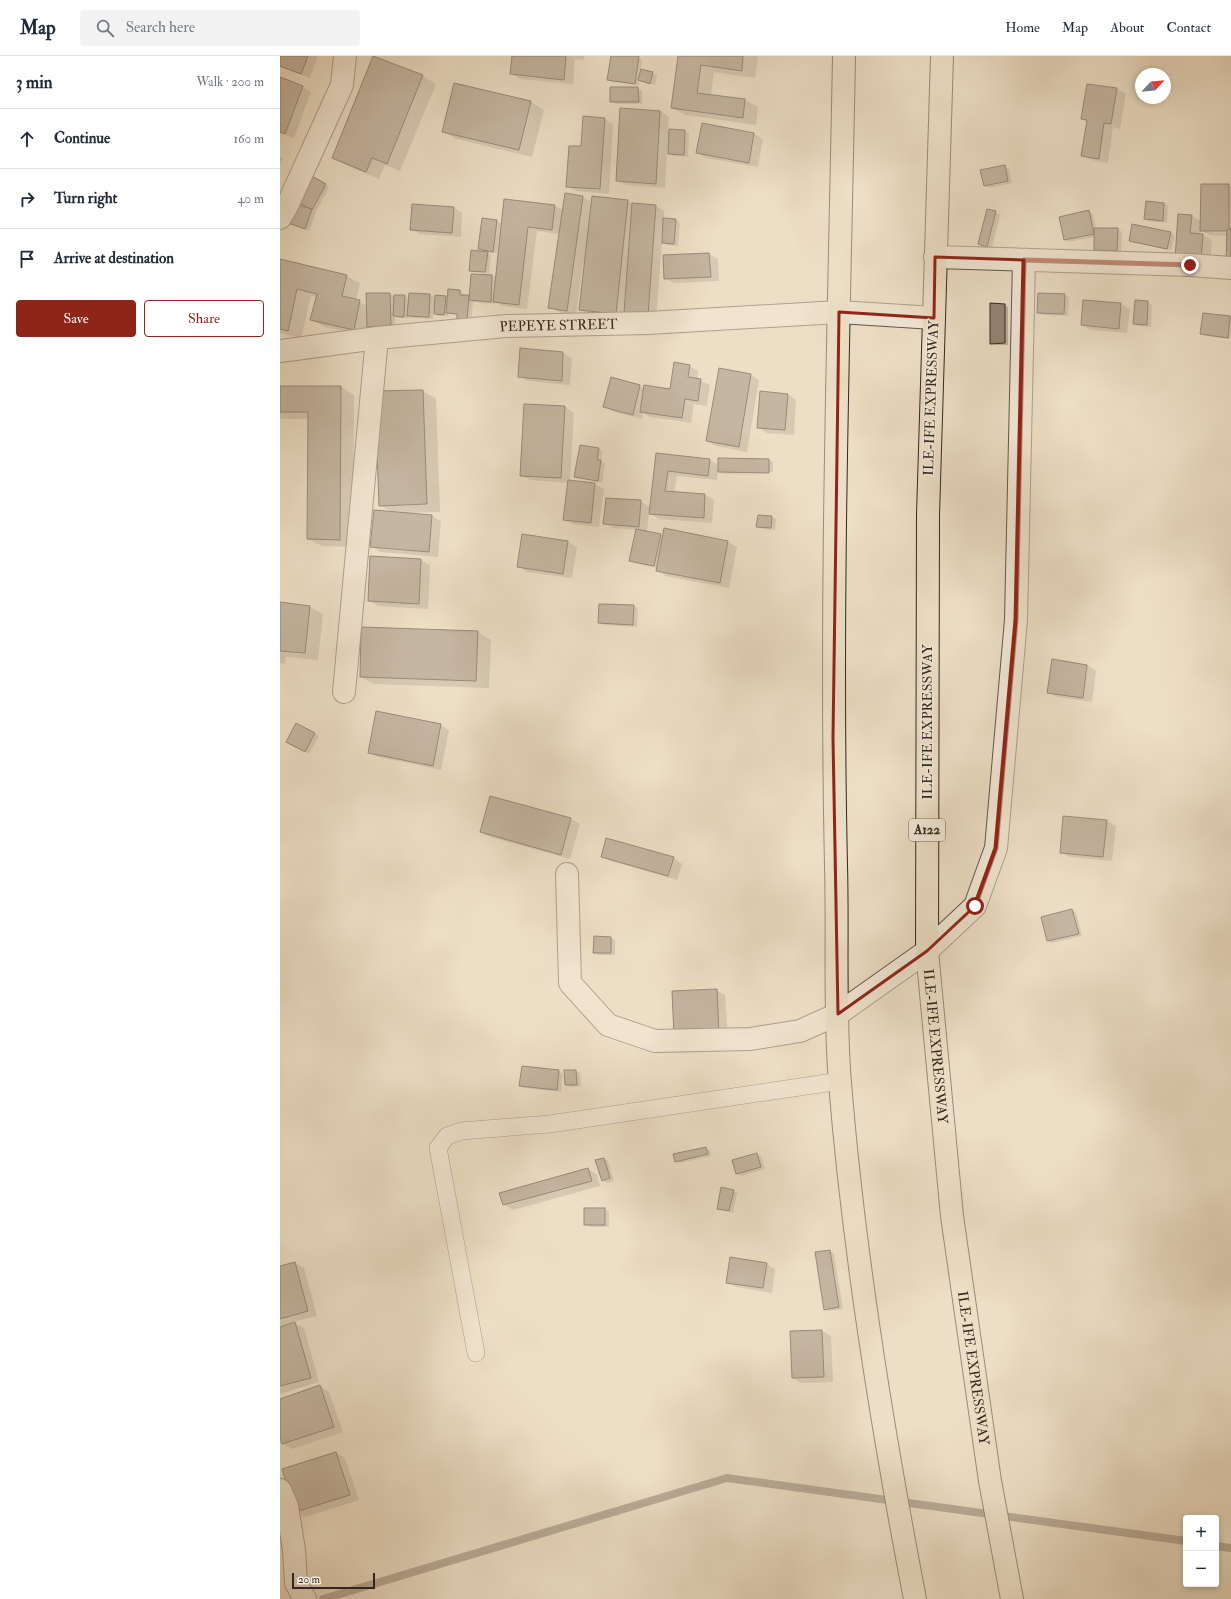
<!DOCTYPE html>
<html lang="en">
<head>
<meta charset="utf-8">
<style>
  :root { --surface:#fff; --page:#f2f2f3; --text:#1f2937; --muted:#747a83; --line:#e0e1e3; --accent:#8f2418 }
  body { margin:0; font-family:"IM FELL Double Pica",serif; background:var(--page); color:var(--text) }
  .controls { position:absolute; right:12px; bottom:12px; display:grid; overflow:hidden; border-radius:4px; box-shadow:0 2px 6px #0003 }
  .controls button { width:36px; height:36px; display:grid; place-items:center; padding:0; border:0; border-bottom:1px solid var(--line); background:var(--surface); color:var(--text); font:20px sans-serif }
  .compass { position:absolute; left:855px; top:12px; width:36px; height:36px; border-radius:50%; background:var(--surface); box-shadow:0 2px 6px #0003; rotate:64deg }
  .scale { position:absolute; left:12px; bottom:10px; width:83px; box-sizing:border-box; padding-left:4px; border:2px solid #332620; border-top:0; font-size:11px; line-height:14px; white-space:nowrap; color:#332620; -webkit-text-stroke:3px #f3eada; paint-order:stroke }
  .stop { position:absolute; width:12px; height:12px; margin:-9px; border:3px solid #8f2418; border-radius:50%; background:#fff }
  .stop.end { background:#8f2418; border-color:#fff; box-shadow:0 1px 4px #0008 }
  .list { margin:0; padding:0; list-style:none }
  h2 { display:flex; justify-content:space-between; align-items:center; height:52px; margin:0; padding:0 16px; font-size:17px }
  h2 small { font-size:13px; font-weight:400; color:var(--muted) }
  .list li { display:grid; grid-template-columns:26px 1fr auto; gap:12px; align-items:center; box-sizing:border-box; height:60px; padding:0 16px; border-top:1px solid var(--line) }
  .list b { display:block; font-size:15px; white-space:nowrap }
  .list em { font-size:13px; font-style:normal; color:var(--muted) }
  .actions { display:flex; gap:8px; padding:12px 16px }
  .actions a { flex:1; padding:9px 0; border:1px solid var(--accent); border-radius:4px; text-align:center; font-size:14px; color:var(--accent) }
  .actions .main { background:var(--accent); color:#fff }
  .icon { flex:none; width:22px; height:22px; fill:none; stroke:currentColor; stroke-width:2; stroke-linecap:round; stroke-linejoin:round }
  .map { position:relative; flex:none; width:951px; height:1543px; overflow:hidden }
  header { display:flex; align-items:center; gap:24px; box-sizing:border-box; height:56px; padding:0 20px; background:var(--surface); border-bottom:1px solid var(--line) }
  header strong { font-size:19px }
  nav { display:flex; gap:22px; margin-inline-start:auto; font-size:14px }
  .search { width:280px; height:36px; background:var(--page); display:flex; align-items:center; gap:10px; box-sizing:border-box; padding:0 14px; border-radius:4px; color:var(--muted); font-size:15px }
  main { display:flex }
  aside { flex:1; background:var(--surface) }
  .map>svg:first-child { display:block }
  .shadow { fill:#0003 }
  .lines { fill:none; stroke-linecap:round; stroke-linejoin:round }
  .stream { stroke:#7d6f62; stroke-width:8 }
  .building { fill:#948676; stroke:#332620 }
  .service-casing { stroke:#62544a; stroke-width:18 }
  .minor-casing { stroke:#62544a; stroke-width:24 }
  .trunk-casing { stroke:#332620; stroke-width:24 }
  .service { stroke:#f3eada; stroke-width:17 }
  .minor { stroke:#f3eada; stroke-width:22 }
  .trunk { stroke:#eddfc6; stroke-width:22 }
  .route { stroke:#8f2418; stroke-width:5 }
  .marked { fill:none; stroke:#8f2418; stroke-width:3; stroke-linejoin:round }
  .labels { text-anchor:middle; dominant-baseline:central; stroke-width:3; stroke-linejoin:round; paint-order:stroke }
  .shield { fill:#f3eada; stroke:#6d6158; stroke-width:1 }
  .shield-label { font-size:13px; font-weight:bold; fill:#332620 }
  .street-label { font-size:14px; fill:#332620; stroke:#f3eada }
</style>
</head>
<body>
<header>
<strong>Map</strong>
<div class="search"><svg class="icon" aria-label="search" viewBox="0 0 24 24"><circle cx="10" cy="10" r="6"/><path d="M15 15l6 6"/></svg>Search here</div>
<nav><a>Home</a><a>Map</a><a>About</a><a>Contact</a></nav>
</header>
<main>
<aside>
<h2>3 min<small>Walk · 200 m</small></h2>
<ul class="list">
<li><svg class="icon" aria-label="ahead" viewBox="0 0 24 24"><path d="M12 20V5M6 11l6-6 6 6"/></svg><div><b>Continue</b></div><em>160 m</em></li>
<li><svg class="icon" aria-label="right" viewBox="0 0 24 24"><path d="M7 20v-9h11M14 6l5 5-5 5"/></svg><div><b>Turn right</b></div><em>40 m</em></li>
<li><svg class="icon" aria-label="arrive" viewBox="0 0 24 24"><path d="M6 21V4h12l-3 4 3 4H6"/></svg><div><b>Arrive at destination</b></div></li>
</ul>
<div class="actions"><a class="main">Save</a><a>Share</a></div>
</aside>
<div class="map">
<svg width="951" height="1543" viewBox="0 0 951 1543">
  <rect width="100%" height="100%" fill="#eddfc6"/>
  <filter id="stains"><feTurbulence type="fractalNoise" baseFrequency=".005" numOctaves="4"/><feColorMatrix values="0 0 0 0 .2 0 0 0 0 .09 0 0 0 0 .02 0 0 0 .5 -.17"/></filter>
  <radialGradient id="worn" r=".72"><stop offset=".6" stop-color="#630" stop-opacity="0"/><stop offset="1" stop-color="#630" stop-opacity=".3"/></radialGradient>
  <g class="shadow">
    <path d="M0,0H38L30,22L0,11Z"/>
    <path d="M94,0L143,20L156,28L120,115L105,109L99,123L66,109L53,102Z"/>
    <path d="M233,0H304V4L295,3L293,28L240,23L231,17Z"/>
    <path d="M332,0H350L358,1L362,4L361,14L377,19L375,29L359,24V29L332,26L328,23Z"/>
    <path d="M399,0H478L475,22L434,16L431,39L465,44L478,51L476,69L406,59L392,52Z"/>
    <path d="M0,22L22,31L31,36L14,82L0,77Z"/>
    <path d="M331,32H358L362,35V48H335L331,45Z"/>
    <path d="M837,33L846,38L840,73L833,71L828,107L811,104L802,99L807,66L802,63Z"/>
    <path d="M251,46L264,54L252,101L176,83L163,75Z"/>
    <path d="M341,53L380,55L389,61L388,74L405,75L409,77L408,101L393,100L387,96L385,132L346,129L337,124Z"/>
    <path d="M324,63L333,68L329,138L296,135L287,130L302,91Z"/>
    <path d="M423,68L474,78L483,83L478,111L426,102L417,97Z"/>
    <path d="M0,101L3,102L0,107Z"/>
    <path d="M724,110L729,113L732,127L709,132L704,129Z"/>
    <path d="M30,120L49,131L36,156L29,175L10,168L12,148L33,154L17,145Z"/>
    <path d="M922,129L951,130V175L929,174V176L951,177L948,180L930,179L920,174L919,179H923L932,184L930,209L905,208L912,160L921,165Z"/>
    <path d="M285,138L303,141L312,146L313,141L348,145L353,148L375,150L384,155V163L396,164L400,167L398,190L387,189L382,186L376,264L313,261L300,253L305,208H303L296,259L278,256L269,251L280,178L257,175L247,253L223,250L215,246L214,248L193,246L191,266L182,265L178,263V259L168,257V260H159L153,256V263L132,262L128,259V262H118L115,260V272L92,273L89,271L87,281L45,271L32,264L37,241L31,240L21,282L0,277V204L66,220L80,227L76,244L87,250V238H110L115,241L125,240L129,243L130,238L150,239L154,241V250H156L165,241L168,243L169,234L180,235L184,238V240L191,241L192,219L212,220L216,223L221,182H219L217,197L205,196L211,199L209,218L194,216L190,214L206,196L199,192L203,163L217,165L222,168L225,144L275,150L283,154Z"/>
    <path d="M867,146L884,148L888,150L887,167L869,165L865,163Z"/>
    <path d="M174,152L182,157L181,181L140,178L131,173Z"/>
    <path d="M809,155L813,158L816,173H838L842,176L841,197L819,196L815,193V181L789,186L785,184Z"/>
    <path d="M715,156L720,159L712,192L704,190Z"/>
    <path d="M891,177L895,180L891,194L854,187L850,184Z"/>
    <path d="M429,198L438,203L439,225L394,227L385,222L384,200Z"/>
    <path d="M784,239L789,241L788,260L763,259L758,257Z"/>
    <path d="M856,245L868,246L872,249L871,271L858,270L854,267Z"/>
    <path d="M841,248L850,253L847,277L811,274L802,269Z"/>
    <path d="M724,249L728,251V289H715L711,287Z"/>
    <path d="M924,258L951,262V283L926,280L921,278Z"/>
    <path d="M241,293L283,297L292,302L290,329L248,325L239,320Z"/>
    <path d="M409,310L418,315L417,323L430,329L427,350L414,348L411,367L370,361L363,357L362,363L333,356L325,351L332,323L360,330L365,333L391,334Z"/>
    <path d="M471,319L479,324L467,396L436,390L427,385Z"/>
    <path d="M0,331H61L74,339L73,491L42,490L28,483L29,363H3L0,362Z"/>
    <path d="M142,335L156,342L160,456L127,457V458L152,460L161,465L158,501L100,496L92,490L113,457L100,449Z"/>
    <path d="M507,338L516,344L514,379L487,377L478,371Z"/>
    <path d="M285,351L294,357L290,425L315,428L324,433L319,471L293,468L284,463L288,427L250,424L241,419Z"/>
    <path d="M318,393L322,395L321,405L325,408L322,427L300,423L296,421Z"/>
    <path d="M377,398L430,404L439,409V403L489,404L493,406V416L442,415V417L493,419L443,418L438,415L437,424L397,420L394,437L425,439L434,444L432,467L379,463L369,457L367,476L383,481L384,473L448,486L457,491L449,532L386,520L377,514V512L354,507L350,504L357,474L333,472L324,467L360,445L371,452Z"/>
    <path d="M492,461L496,463L495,474L482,473L478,470Z"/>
    <path d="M243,479L288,486L297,491L292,522L247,516L238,510Z"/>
    <path d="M91,501L141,504L150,509L148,553L98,550L89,544Z"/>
    <path d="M0,547L30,551L43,558L38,604L6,601L5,608L0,607Z"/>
    <path d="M354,550L358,553L357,571L323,569L319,566Z"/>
    <path d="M198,576L211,584L209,632L94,628L81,621Z"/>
    <path d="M773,604L807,609L816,615L812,646L777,641L768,636Z"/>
    <path d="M17,668L39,680L29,698L8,685Z"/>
    <path d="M160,669L169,674L161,714L98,701L89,696Z"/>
    <path d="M291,763L300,768L290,803L210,781L201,776Z"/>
    <path d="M827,765L836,770L832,805L790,801L781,796Z"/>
    <path d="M327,784L394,802L402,808L397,824L331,805L323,800Z"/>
    <path d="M792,854L796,856L802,880L772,887L768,885L762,861Z"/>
    <path d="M315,882H331L335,884V899H318L314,896Z"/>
    <path d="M436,934L445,939L448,982L404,985Z"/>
    <path d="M279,1015L283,1018L281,1036L244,1032L240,1029Z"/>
    <path d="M296,1015L300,1017L301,1030L291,1031L286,1029Z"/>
    <path d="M426,1092L430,1094L431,1100L400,1107L396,1105Z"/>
    <path d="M477,1098L481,1101L485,1113L461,1120L457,1117Z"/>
    <path d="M324,1103L328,1105L334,1125L327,1127L323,1124Z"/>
    <path d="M308,1113L317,1119L320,1130L233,1154L224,1148Z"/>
    <path d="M453,1135L457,1137L453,1157L438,1152Z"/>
    <path d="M325,1153L329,1155V1171H310L305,1168Z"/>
    <path d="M550,1195L554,1198L563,1253L549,1255L545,1253Z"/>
    <path d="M15,1207L24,1212L37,1260L13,1266L24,1272L39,1326L0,1338V1211Z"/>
    <path d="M486,1208L495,1213L492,1237L456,1231L447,1226Z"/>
    <path d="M511,1275H542L551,1280L553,1326L522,1327L513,1322Z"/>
    <path d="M40,1330L49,1336L63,1376L12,1393L3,1388L0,1379V1344Z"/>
    <path d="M56,1397L65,1402L79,1444L25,1461L16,1456L3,1413Z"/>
  </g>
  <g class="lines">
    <g class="stream">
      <path d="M936,1490L951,1492"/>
      <path d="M43,1543L447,1422L906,1485"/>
    </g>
  </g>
  <g class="building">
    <path d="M0,0H28L21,18L0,10Z"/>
    <path d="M93,0L143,19L107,108L92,102L86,116L52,102Z"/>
    <path d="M232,0H286L284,24L230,18Z"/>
    <path d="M331,0H359L355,28L327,24Z"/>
    <path d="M398,0H463L462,15L421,9L417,37L465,43L463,62L391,52Z"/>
    <path d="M361,13L373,16L370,28L358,24Z"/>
    <path d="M0,21L23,30L5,78L0,76Z"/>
    <path d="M174,27L251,45L239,94L162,76Z"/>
    <path d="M807,28L837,32L831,68L824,67L819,103L801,100L807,64L801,63Z"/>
    <path d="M330,31H358L359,46H330Z"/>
    <path d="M340,52L380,55L376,128L336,125Z"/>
    <path d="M303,60L325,62L320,133L286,131L289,90H301Z"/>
    <path d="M422,67L474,77L469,107L416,97Z"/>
    <path d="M389,73L405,74L404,99L388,98Z"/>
    <path d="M725,109L728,125L704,130L700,114Z"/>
    <path d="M30,119L46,128L32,154L16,145Z"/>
    <path d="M921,128H949V175H920Z"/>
    <path d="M285,137L303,140L287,255L268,252Z"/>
    <path d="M312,140L348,144L336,258L299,254Z"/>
    <path d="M224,143L275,149L272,174L248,171L239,249L213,246Z"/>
    <path d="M866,145L884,147L883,165L864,163Z"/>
    <path d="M12,147L32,153L25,173L5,166Z"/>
    <path d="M352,147L376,149L368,259L344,257Z"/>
    <path d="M132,148L174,151L172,177L130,174Z"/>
    <path d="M707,153L716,155L707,191L698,188Z"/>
    <path d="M809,154L814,178L784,184L779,161Z"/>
    <path d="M898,158L912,159L910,177L923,178L921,205L895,203Z"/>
    <path d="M202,162L217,164L213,196L198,193Z"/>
    <path d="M383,162L396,163L394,188L382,187Z"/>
    <path d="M852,168L891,176L887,193L849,185Z"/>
    <path d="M814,172H838L837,195L814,194Z"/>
    <path d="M947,173H951V210H946Z"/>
    <path d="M191,194L208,196L205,216L189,215Z"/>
    <path d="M429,197L431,221L384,223L383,199Z"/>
    <path d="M0,203L67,219L62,240L80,244L74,274L30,264L37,238L17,233L8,275L0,273Z"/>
    <path d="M191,218L212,219L211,246L189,244Z"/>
    <path d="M168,233L180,234V239H189L187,264L177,263V258L166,257Z"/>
    <path d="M86,237H110L111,270L87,271Z"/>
    <path d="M129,237L150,238L149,261L127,260Z"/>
    <path d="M758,237L785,238L784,258L757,257Z"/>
    <path d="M114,239H125L124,261L113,260Z"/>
    <path d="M155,239L166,240L164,259L154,258Z"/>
    <path d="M803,244L841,247L839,273L801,269Z"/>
    <path d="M855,244L868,245L867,269L853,268Z"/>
    <path d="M710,247L725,248V287L710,288Z"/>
    <path d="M923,257L950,260L948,282L920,278Z"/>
    <path d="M240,292L283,296L282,325L238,321Z"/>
    <path d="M394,306L410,309L408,321L421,323L418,345L405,343L402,362L360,356L364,329L390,333Z"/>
    <path d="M439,312L471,318L459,391L426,385Z"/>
    <path d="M331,321L360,329L353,359L323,351Z"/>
    <path d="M0,330H61L60,484L27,483L28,356H0Z"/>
    <path d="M143,334L147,448L99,450L95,335Z"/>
    <path d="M480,335L508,338L505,374L477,372Z"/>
    <path d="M244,348L285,350L281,422L240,420Z"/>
    <path d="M300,389L319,392L317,404H321L318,425L294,421Z"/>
    <path d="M376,397L430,403L428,420L388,415L385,435L425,438L424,462L369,458Z"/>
    <path d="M438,402L489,403V417L438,416Z"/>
    <path d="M288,424L315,427L311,467L283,464Z"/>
    <path d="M326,442L361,444L359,471L323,468Z"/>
    <path d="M94,454L152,459L149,496L90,491Z"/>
    <path d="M478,459L492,460L491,472L476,471Z"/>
    <path d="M384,472L448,485L440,527L376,515Z"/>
    <path d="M356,473L381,478L374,510L349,505Z"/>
    <path d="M242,478L288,485L283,518L237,511Z"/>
    <path d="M90,500L141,503L139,548L88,545Z"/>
    <path d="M0,546L30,550L25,597L0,595Z"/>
    <path d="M319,548L354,549L353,569L318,567Z"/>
    <path d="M81,571L198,575L196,625L80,621Z"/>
    <path d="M772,603L807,609L803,642L767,637Z"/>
    <path d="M96,655L161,668L153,710L88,697Z"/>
    <path d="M16,667L35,677L25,696L6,686Z"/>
    <path d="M210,740L291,762L281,799L200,776Z"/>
    <path d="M783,760L827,764L823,801L780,797Z"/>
    <path d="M326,782L394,801L388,820L321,801Z"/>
    <path d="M792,853L799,878L767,885L761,861Z"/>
    <path d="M314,880L331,881V897H313Z"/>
    <path d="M437,933L439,978L394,980L392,935Z"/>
    <path d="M242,1010L279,1014L277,1034L239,1030Z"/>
    <path d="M284,1014H296L297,1029H285Z"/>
    <path d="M426,1091L428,1098L395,1106L393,1098Z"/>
    <path d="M477,1097L481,1111L456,1118L452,1104Z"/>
    <path d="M324,1102L330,1122L322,1125L315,1104Z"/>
    <path d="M308,1112L312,1125L223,1149L219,1137Z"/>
    <path d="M441,1131L454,1134L449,1155L437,1153Z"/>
    <rect x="304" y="1152" width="21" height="17"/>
    <path d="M550,1194L559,1251L544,1254L535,1196Z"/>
    <path d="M450,1201L487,1207L483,1232L446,1227Z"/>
    <path d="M15,1206L28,1255L0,1263V1210Z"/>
    <path d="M15,1266L31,1322L0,1330V1271Z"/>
    <path d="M542,1274L544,1321L512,1322L510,1275Z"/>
    <path d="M40,1329L54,1371L2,1388L0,1382V1343Z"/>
    <path d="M56,1396L70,1439L15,1456L2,1413Z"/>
  </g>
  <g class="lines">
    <defs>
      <path id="service" d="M196,1297L158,1092L167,1080L181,1075L270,1068L560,1025"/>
      <g id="minor">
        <path d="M0,162L7,150L62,29L65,0"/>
        <path d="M655,201L910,209L951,212"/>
        <path id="s1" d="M0,295L97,282L226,270L368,267L559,256L654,262"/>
        <path d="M64,636L97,282"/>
        <path d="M287,818L290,927L328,969L375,985L470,983L520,975L558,958L647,895L695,850L716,792L736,564L744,204"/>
        <path d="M0,1434L7,1450L14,1494L16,1527L25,1543"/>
      </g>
      <g id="trunk">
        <path d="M564,0C559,270 550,540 556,809C558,882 554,955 560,1027C574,1200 602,1372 635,1543"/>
        <path id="s2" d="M662,0L648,459L647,895L672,1160L710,1425L732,1543"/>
      </g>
    </defs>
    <use href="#service" class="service-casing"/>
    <use href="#minor" class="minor-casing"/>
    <use href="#trunk" class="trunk-casing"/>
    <use href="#service" class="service"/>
    <use href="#minor" class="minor"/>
    <use href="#trunk" class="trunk"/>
  </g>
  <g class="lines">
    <path class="route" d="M695,850L716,792L736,564L744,204L910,209"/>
  </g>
  <path d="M0 0H951V1543H0ZM655,201L744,204L736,564L716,792L695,850L647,895L558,958L553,682L559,256L654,262Z" fill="#eddfc6" fill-opacity=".55" fill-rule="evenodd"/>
  <path class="marked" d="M655,201L744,204L736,564L716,792L695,850L647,895L558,958L553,682L559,256L654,262Z"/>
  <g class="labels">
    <rect class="shield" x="629" y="763" width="36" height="22" rx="3"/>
    <g class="shield-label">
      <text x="647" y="774">A122</text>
    </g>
    <g class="street-label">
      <text stroke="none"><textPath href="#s1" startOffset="280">PEPEYE STREET</textPath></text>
      <text transform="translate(651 342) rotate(-88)">ILE-IFE EXPRESSWAY</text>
      <text transform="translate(647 666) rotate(-90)">ILE-IFE EXPRESSWAY</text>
      <text stroke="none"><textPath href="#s2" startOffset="991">ILE-IFE EXPRESSWAY</textPath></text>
      <text stroke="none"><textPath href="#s2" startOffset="1315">ILE-IFE EXPRESSWAY</textPath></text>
    </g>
  </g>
  <rect width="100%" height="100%" filter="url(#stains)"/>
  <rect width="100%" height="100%" fill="url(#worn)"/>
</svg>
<div class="controls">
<button>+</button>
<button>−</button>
</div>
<svg class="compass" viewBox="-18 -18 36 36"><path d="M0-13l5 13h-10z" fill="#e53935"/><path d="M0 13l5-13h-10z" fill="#747a83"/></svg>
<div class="scale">20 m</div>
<div class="stop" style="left:695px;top:850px"></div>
<div class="stop end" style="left:910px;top:209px"></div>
</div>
</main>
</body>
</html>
